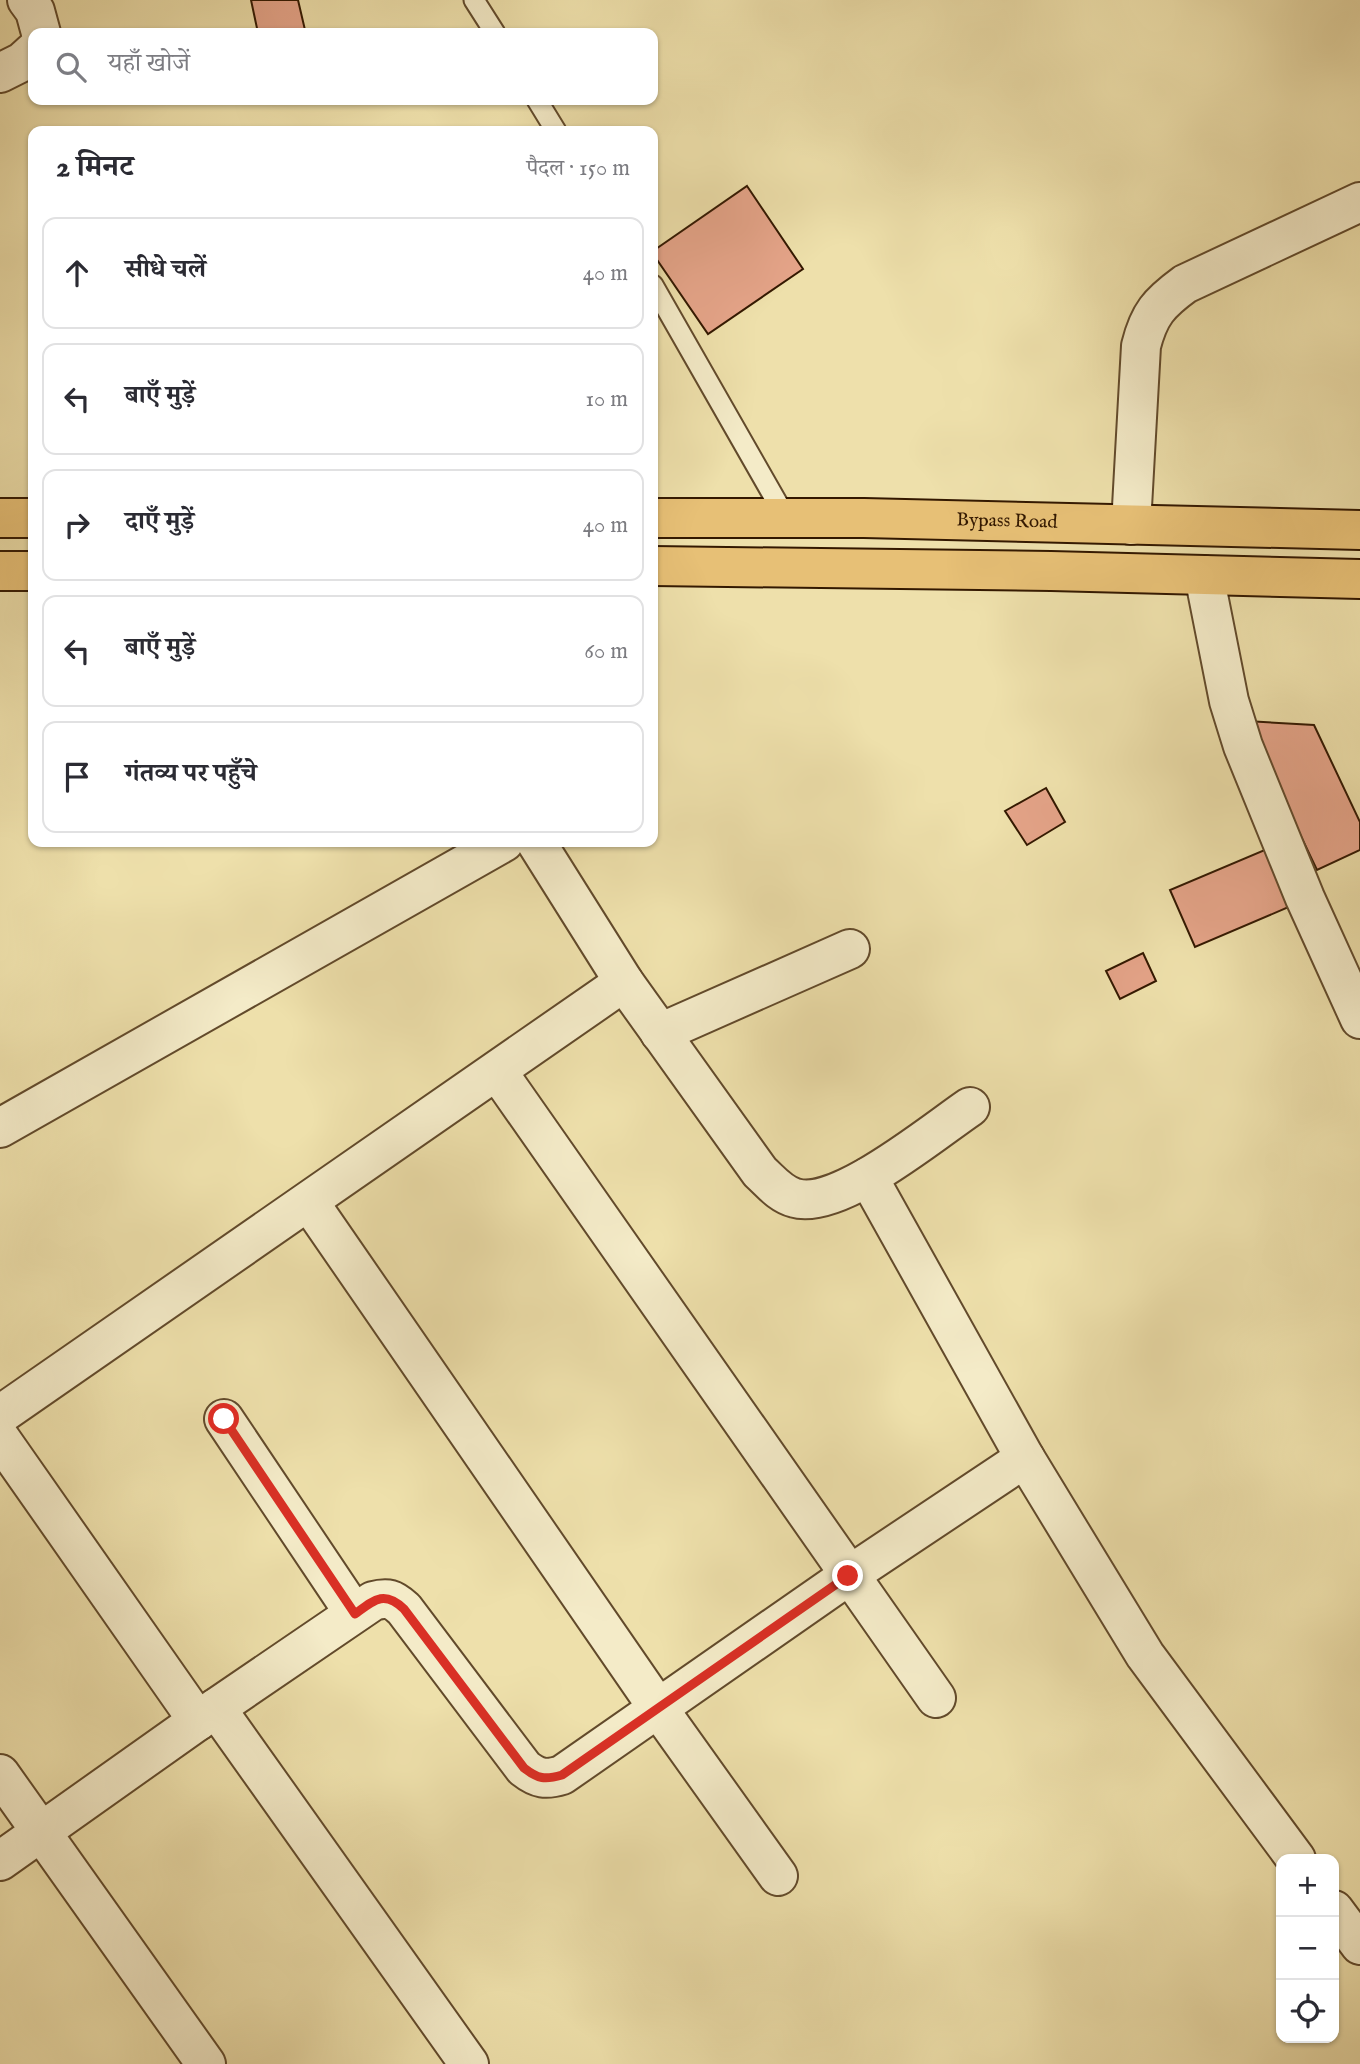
<!DOCTYPE html>
<html lang="hi">
<head>
<meta charset="utf-8">
<style>
  :root { --surface:#fff; --page:#f2f2f3; --text:#2b2b33; --muted:#7c7c81; --line:#e1e1e2 }
  body { margin:0; font-family:"IM FELL English","Noto Serif Devanagari",serif; background:var(--page); color:var(--text) }
  .controls { position:absolute; right:21px; bottom:21px; display:grid; overflow:hidden; border-radius:14px; box-shadow:0 2px 5px #0004 }
  .controls button { width:63px; height:63px; display:grid; place-items:center; padding:0; border:0; border-bottom:2px solid var(--line); background:var(--surface); color:var(--text); font:35px sans-serif }
  .stop { position:absolute; width:21px; height:21px; margin:-16px; border:5px solid #d93025; border-radius:50%; background:#fff }
  .stop.end { background:#d93025; border-color:#fff; box-shadow:0 2px 7px #0008 }
  .list { margin:0; padding:0; list-style:none }
  h2 { display:flex; justify-content:space-between; align-items:center; height:91px; margin:0; padding:0 28px; font-size:30px }
  h2 small { font-size:23px; font-weight:400; color:var(--muted) }
  .list li { display:grid; grid-template-columns:46px 1fr auto; gap:21px; align-items:center; box-sizing:border-box; height:112px; margin:0 14px 14px; padding:0 14px; border:2px solid var(--line); border-radius:14px }
  .list b { display:block; font-size:26px; white-space:nowrap }
  .list em { font-size:23px; font-style:normal; color:var(--muted) }
  .icon { flex:none; width:38px; height:38px; fill:none; stroke:currentColor; stroke-width:2; stroke-linecap:round; stroke-linejoin:round }
  .map { position:relative; flex:none; width:1360px; height:2064px; overflow:hidden }
  .search { position:absolute; background:var(--surface); box-shadow:0 2px 5px #0004; left:28px; top:28px; width:630px; height:77px; display:flex; align-items:center; gap:18px; box-sizing:border-box; padding:0 24px; border-radius:14px; color:var(--muted); font-size:26px }
  .panel { position:absolute; background:var(--surface); box-shadow:0 2px 5px #0004; left:28px; top:126px; width:630px; height:721px; border-radius:14px }
  .map>svg:first-child { display:block }
  .building { fill:#e5a489; stroke:#331800; stroke-width:2 }
  .lines { fill:none; stroke-linecap:round; stroke-linejoin:round }
  .lane-casing { stroke:#624a2b; stroke-width:23 }
  .street-casing { stroke:#624a2b; stroke-width:42 }
  .primary-casing { stroke:#331800; stroke-width:42 }
  .lane { stroke:#f4ebc8; stroke-width:19 }
  .street { stroke:#f4ebc8; stroke-width:38 }
  .primary { stroke:#e7c076; stroke-width:38 }
  .route { stroke:#d93025; stroke-width:9 }
  .labels { text-anchor:middle; dominant-baseline:central; stroke-width:7; stroke-linejoin:round; paint-order:stroke }
  .street-label { font-size:19px; fill:#331800; stroke:#f4ebc8 }
</style>
</head>
<body>
<div class="map">
<svg width="1360" height="2064" viewBox="0 0 1360 2064">
  <rect width="100%" height="100%" fill="#eee0ab"/>
  <filter id="stains"><feTurbulence type="fractalNoise" baseFrequency=".00286" numOctaves="4"/><feColorMatrix values="0 0 0 0 .2 0 0 0 0 .09 0 0 0 0 .02 0 0 0 .5 -.17"/></filter>
  <radialGradient id="worn" r=".72"><stop offset=".6" stop-color="#630" stop-opacity="0"/><stop offset="1" stop-color="#630" stop-opacity=".3"/></radialGradient>
  <g class="building">
    <path d="M251,0H298L305,30L290,33H258Z"/>
    <path d="M747,186L803,269L708,334L653,254V251Z"/>
    <path d="M1246,721L1314,725L1360,822V850L1317,870Z"/>
    <path d="M1046,788L1065,822L1027,845L1005,811Z"/>
    <path d="M1267,849L1291,906L1195,947L1170,890Z"/>
    <path d="M1143,953L1156,981L1120,999L1106,971Z"/>
  </g>
  <g class="lines">
    <defs>
      <g id="lane">
        <path d="M474,0L495,33"/>
        <path d="M537,100L556,131"/>
        <path d="M653,285L786,518"/>
      </g>
      <g id="street">
        <path d="M27,0L35,11L41,33"/>
        <path d="M0,73L22,62L33,52"/>
        <path d="M1131,525L1141,346C1149,314 1159,303 1185,284L1360,202"/>
        <path d="M1204,575L1229,701L1243,746L1305,898L1360,1019"/>
        <path d="M536,842L624,982L760,1172C771,1182 780,1194 795,1198C838,1211 933,1132 970,1107"/>
        <path d="M660,1033L850,949"/>
        <path d="M497,1071L936,1698"/>
        <path d="M0,1128L504,842"/>
        <path d="M868,1177L1025,1458L1145,1655L1296,1859"/>
        <path d="M309,1202L658,1708L778,1876"/>
        <path d="M0,1415L624,982"/>
        <path d="M224,1419L354,1613"/>
        <path d="M0,1438L198,1721"/>
        <path d="M216,1708L469,2064"/>
        <path d="M0,1774L206,2064"/>
        <path d="M0,1861L216,1708L373,1601C388,1597 393,1599 404,1609L524,1768C538,1779 546,1780 562,1775L848,1576L1025,1458"/>
        <path d="M1334,1910L1360,1945"/>
      </g>
      <g id="primary">
        <path d="M0,518H33"/>
        <path id="s1" d="M653,518H864L1360,530"/>
        <path d="M653,566L1051,571L1360,579"/>
        <path d="M0,571H33"/>
      </g>
    </defs>
    <use href="#lane" class="lane-casing"/>
    <use href="#street" class="street-casing"/>
    <use href="#primary" class="primary-casing"/>
    <use href="#lane" class="lane"/>
    <use href="#street" class="street"/>
    <use href="#primary" class="primary"/>
  </g>
  <g class="lines">
    <path class="route" d="M224,1419L355,1614C374,1600 384,1590 404,1609L524,1768C538,1779 545,1780 562,1775L848,1576"/>
  </g>
  <g class="labels">
    <g class="street-label">
      <text stroke="none"><textPath href="#s1" startOffset="354">Bypass Road</textPath></text>
    </g>
  </g>
  <rect width="100%" height="100%" filter="url(#stains)"/>
  <rect width="100%" height="100%" fill="url(#worn)"/>
</svg>
<div class="controls">
<button>+</button>
<button>−</button>
<button><svg class="icon" aria-label="locate" viewBox="0 0 24 24"><circle cx="12" cy="12" r="6"/><path d="M12 2v4M12 18v4M2 12h4M18 12h4"/></svg></button>
</div>
<div class="stop" style="left:224px;top:1419px"></div>
<div class="stop end" style="left:848px;top:1576px"></div>
<div class="search"><svg class="icon" aria-label="search" viewBox="0 0 24 24"><circle cx="10" cy="10" r="6"/><path d="M15 15l6 6"/></svg>यहाँ खोजें</div>
<section class="panel">
<h2>2 मिनट<small>पैदल · 150 m</small></h2>
<ul class="list">
<li><svg class="icon" aria-label="ahead" viewBox="0 0 24 24"><path d="M12 20V5M6 11l6-6 6 6"/></svg><div><b>सीधे चलें</b></div><em>40 m</em></li>
<li><svg class="icon" aria-label="left" viewBox="0 0 24 24"><path d="M17 20v-9H6M10 6l-5 5 5 5"/></svg><div><b>बाएँ मुड़ें</b></div><em>10 m</em></li>
<li><svg class="icon" aria-label="right" viewBox="0 0 24 24"><path d="M7 20v-9h11M14 6l5 5-5 5"/></svg><div><b>दाएँ मुड़ें</b></div><em>40 m</em></li>
<li><svg class="icon" aria-label="left" viewBox="0 0 24 24"><path d="M17 20v-9H6M10 6l-5 5 5 5"/></svg><div><b>बाएँ मुड़ें</b></div><em>60 m</em></li>
<li><svg class="icon" aria-label="arrive" viewBox="0 0 24 24"><path d="M6 21V4h12l-3 4 3 4H6"/></svg><div><b>गंतव्य पर पहुँचे</b></div></li>
</ul>
</section>
</div>
</body>
</html>
